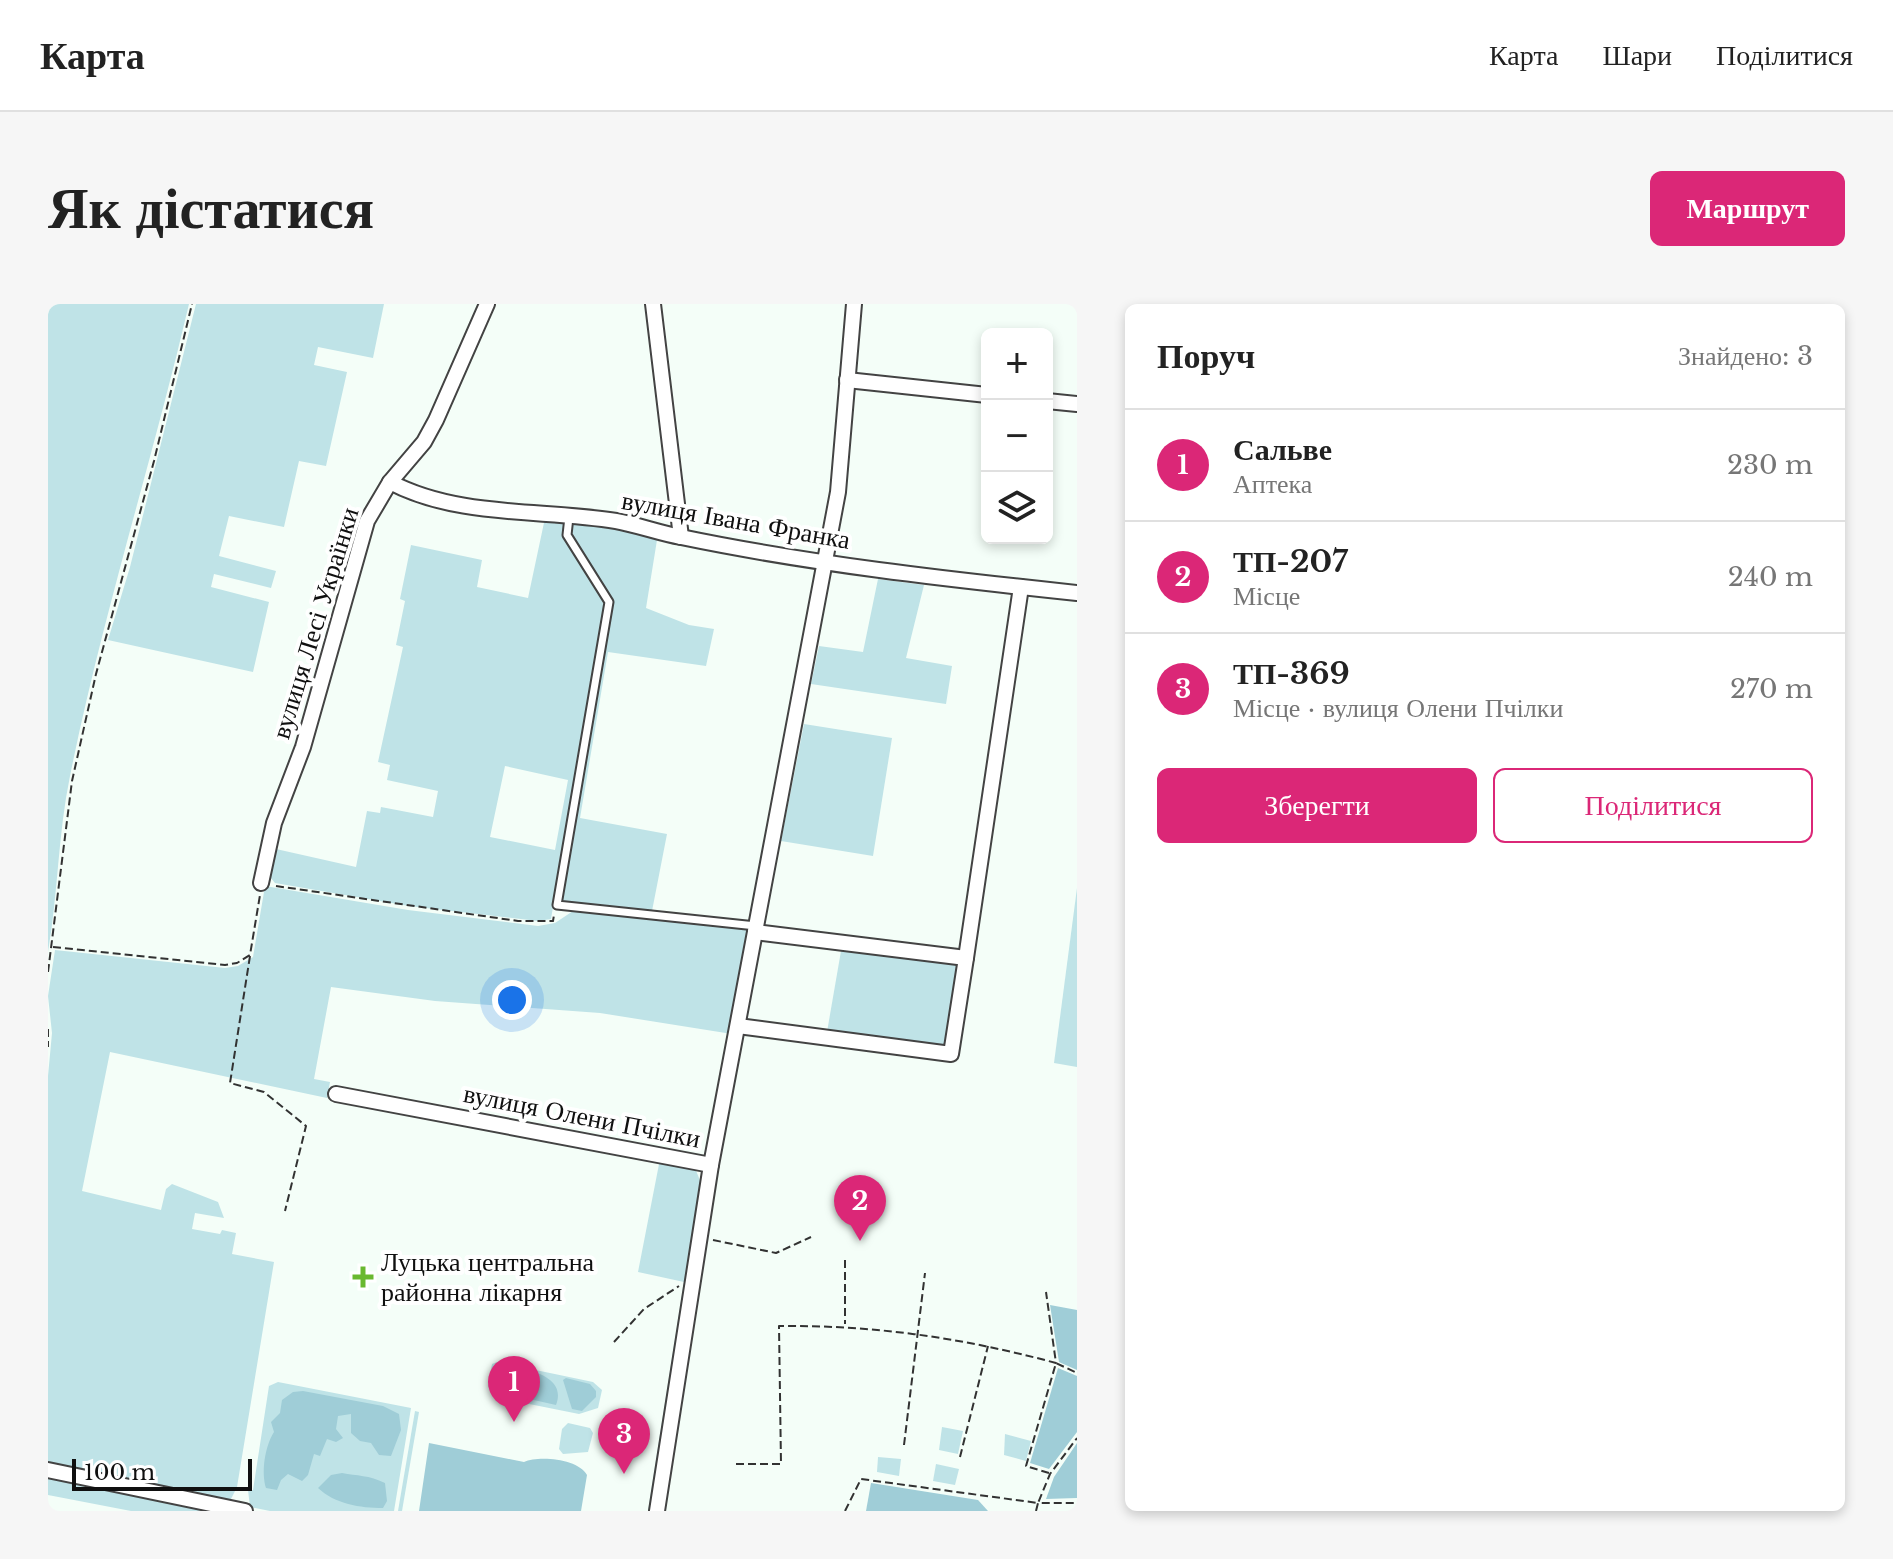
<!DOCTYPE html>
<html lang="uk">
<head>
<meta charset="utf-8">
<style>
  :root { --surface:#fff; --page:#f6f6f6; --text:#222; --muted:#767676; --line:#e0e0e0; --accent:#db2777 }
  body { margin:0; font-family:"Libre Baskerville",serif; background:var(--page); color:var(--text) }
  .controls { position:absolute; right:24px; top:24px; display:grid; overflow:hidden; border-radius:12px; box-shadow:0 4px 12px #0003 }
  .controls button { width:72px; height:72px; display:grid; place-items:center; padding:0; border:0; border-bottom:2px solid var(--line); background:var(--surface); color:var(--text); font:40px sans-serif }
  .scale { position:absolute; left:24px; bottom:20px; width:180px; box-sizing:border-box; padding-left:8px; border:4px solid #101010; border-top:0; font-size:22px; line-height:28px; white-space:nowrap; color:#101010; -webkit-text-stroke:6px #fff; paint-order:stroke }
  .you { position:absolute; left:464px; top:696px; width:28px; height:28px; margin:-20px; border:6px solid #fff; border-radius:50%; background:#1a73e8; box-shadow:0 0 0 12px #1a73e833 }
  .badge { display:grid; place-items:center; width:52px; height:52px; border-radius:50%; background:var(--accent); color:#fff; font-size:26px; font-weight:700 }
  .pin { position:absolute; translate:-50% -66px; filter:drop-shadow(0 2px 4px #0008) }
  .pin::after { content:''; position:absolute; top:42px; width:28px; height:24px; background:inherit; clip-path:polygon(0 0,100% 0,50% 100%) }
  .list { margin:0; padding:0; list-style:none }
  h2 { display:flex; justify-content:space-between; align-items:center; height:104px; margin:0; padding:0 32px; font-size:34px }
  h2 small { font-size:26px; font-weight:400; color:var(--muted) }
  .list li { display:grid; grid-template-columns:52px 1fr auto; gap:24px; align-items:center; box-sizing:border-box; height:112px; padding:0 32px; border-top:2px solid var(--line) }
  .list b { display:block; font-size:30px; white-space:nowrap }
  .list p { margin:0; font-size:26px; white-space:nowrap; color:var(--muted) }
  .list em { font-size:26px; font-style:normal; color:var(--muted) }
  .actions { display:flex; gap:16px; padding:24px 32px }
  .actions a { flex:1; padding:18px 0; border:2px solid var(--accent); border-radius:12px; text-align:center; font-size:28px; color:var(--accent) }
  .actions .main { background:var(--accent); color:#fff }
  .icon { flex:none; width:44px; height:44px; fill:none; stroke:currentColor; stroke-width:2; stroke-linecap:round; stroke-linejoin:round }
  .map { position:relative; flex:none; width:1029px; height:1207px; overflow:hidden; border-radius:12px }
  header { display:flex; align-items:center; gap:48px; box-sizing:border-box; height:112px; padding:0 40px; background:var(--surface); border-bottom:2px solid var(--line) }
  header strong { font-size:38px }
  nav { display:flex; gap:44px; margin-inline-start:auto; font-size:28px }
  .intro { display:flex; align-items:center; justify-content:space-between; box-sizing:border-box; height:192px; padding:0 48px }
  h1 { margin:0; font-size:56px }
  .button { padding:20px 36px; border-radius:12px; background:var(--accent); color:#fff; font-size:28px; font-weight:700 }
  main { display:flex; gap:48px; padding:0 48px }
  aside { flex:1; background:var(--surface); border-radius:12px; box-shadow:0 4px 12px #0003 }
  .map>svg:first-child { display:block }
  .green { fill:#bfe3e7; fill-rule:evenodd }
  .forest { fill:#9fcdd7 }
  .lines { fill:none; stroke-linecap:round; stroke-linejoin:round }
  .lane-casing { stroke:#434343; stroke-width:11 }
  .street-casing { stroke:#434343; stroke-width:18 }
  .path { stroke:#323232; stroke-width:2; stroke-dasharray:8 4; stroke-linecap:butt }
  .lane { stroke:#fff; stroke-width:7 }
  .street { stroke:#fff; stroke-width:14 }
  .poi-dot { fill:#69b830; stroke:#fff; stroke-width:3 }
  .labels { text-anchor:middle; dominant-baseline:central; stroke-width:8; stroke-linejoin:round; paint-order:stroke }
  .street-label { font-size:26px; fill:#101010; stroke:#fff }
  .poi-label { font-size:26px; fill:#101010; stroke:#fff; text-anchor:start }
</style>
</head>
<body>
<header>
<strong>Карта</strong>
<nav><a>Карта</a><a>Шари</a><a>Поділитися</a></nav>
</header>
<div class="intro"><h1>Як дістатися</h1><a class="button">Маршрут</a></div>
<main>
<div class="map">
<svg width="1029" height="1207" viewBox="0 0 1029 1207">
  <rect width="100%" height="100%" fill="#f4fef8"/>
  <g class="green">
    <path d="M0,0H141C104,158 54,313 22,472C10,530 10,590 0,648Z"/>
    <path d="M148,0H336L325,54L270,43L266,61L299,68L278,162L251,157L236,223L181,212L171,252L228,267L223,284L166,270L163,283L221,298L205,368L60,336L82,263Z"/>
    <path d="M497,214L517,215L515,232L556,299L503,615L490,617L361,602L227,579L218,568L225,534L231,535L228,545L308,563L319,507L332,509L333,503L385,513L390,487L339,476L342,461L330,458L355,343L348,341L357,297L352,295L363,241L434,256L429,283L480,294ZM457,462L520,476L507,546L442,533Z"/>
    <path d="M525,216L567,220L679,249L609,236L598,304L641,321L666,325L658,362L560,348L532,514L619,530L604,607L514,598L565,297L524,230Z"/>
    <path d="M830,275L876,281L858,354L904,362L898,400L763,380L771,342L815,348Z"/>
    <path d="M756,420L844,434L825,552L733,537Z"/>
    <path d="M217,582L360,606L490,622L507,619L525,607L703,626L684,730L552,709L387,697L283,683L266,775L282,778L279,794L62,748L34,887L113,906L118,885L124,880L170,898L176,914L147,909L144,925L172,930L174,926L188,929L184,950L226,958L189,1183L181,1199L5,1162L0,1158V772L4,729L0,692L7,646L177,664L190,662L205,653Z"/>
    <path d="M1029,584V763L1006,759Z"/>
    <path d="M793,647L912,657L899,744L779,728Z"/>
    <path d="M612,855L647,864L653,879L606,1207H600L636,978L590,968Z"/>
    <path d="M449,1058L545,1078L554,1086L550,1104L531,1110L447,1093L440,1082L444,1060Z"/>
    <path d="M230,1078L363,1104L346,1207H222L202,1203L200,1186H205L221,1082Z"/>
    <path d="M367,1107L371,1108L354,1207H350Z"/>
    <path d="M520,1119L542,1124L545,1129L540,1148L515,1150L511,1145L514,1125Z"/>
    <path d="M894,1123L915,1127L910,1150L891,1146Z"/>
    <path d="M957,1130L983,1137L978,1157L956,1151Z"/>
    <path d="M830,1153L853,1155L851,1172L829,1168Z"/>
    <path d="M888,1160L911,1165L907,1181L885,1177Z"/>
    <path d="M0,1173L167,1207H83L0,1191Z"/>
  </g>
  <g class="forest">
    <path d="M1002,1001L1029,1006V1066L1011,1058Z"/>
    <path d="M1010,1064L1029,1072V1128L1001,1165L982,1159Z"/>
    <path d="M480,1066C498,1071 516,1080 508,1101L450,1088L447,1080L453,1071L468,1072Z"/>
    <path d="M518,1074L542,1080L548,1087V1093L534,1107L524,1105L515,1076Z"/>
    <path d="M255,1087L335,1102L351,1110L353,1126L343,1152L331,1151L323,1139L312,1137L303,1129V1110L290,1112L288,1125L295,1134L288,1138L279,1135L272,1152L266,1150L260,1171L254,1177L240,1170L233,1176L229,1186L218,1184C213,1168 217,1142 226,1128L223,1118L232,1109L234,1096L245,1088Z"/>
    <path d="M381,1139L476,1158C491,1151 531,1155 539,1171L533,1207H371Z"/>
    <path d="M1029,1139V1194L998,1195L1006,1173Z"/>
    <path d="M294,1169C309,1172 321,1171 337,1179L339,1197L335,1204C312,1204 287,1200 270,1184L283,1171Z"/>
    <path d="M823,1179L930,1196L940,1207H818Z"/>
  </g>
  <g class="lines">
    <defs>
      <path id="lane" d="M521,213L519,231L561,298L509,601L708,622"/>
      <g id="street">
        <path d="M605,0L633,233"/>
        <path d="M799,76L939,91"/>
        <path d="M999,97L1029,100"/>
        <path d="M342,178C410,214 494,205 568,217C590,221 611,229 633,233C763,260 897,275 1029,289"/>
        <path d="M213,579L226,519L255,443L319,217L342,178L376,138L388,116L439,0"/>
        <path d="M707,628L918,654L973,283"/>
        <path d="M690,722L903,750L918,654"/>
        <path d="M288,790L663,861"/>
        <path d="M0,1166L197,1207"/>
        <path d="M609,1207L663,861L790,188L806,0"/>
      </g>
    </defs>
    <use href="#lane" class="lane-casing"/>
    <use href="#street" class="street-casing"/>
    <g class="path">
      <path d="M228,582L470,617H505L506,611"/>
      <path d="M5,643L177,661L189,659L202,651L212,591"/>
      <path d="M202,652L182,779L216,788L258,822L237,907"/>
      <path d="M0,668L24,477L48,370L106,157L144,0"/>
      <path d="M0,725V743"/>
      <path d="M665,936L728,949L763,933"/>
      <path d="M797,956V1020"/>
      <path d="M566,1038L596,1005L631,982"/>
      <path d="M856,1141L877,969"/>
      <path d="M912,1153L940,1042"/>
      <path d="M688,1160H733L731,1022C827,1021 915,1034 1008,1059L998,988"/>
      <path d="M1001,1169L978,1162L1008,1059L1029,1069"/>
      <path d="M797,1207L813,1175L990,1199L1002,1170L1029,1134"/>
      <path d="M988,1207L990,1199H1029"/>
    </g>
    <use href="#lane" class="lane"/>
    <use href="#street" class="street"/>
  </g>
  <path class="poi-dot" d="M311 961h8v8h8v8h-8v8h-8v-8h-8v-8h8z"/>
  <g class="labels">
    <g class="street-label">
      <text transform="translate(688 216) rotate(10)">вулиця Івана Франка</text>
      <text transform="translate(267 319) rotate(-73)">вулиця Лесі Українки</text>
      <text transform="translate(534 812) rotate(11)">вулиця Олени Пчілки</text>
    </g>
    <g class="poi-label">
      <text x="333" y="958">Луцька центральна<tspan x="333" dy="30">районна лікарня</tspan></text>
    </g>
  </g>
</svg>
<div class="controls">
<button>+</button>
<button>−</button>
<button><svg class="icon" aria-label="layers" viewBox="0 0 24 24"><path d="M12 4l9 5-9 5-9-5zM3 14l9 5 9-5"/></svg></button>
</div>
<div class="scale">100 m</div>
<div class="you"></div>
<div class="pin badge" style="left:466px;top:1118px">1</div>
<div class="pin badge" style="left:812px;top:937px">2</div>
<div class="pin badge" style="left:576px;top:1170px">3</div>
</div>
<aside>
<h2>Поруч<small>Знайдено: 3</small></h2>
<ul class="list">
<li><span class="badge">1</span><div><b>Сальве</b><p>Аптека</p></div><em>230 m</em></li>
<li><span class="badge">2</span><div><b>ТП-207</b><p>Місце</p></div><em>240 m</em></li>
<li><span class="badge">3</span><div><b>ТП-369</b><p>Місце · вулиця Олени Пчілки</p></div><em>270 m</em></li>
</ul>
<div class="actions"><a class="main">Зберегти</a><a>Поділитися</a></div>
</aside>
</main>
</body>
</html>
